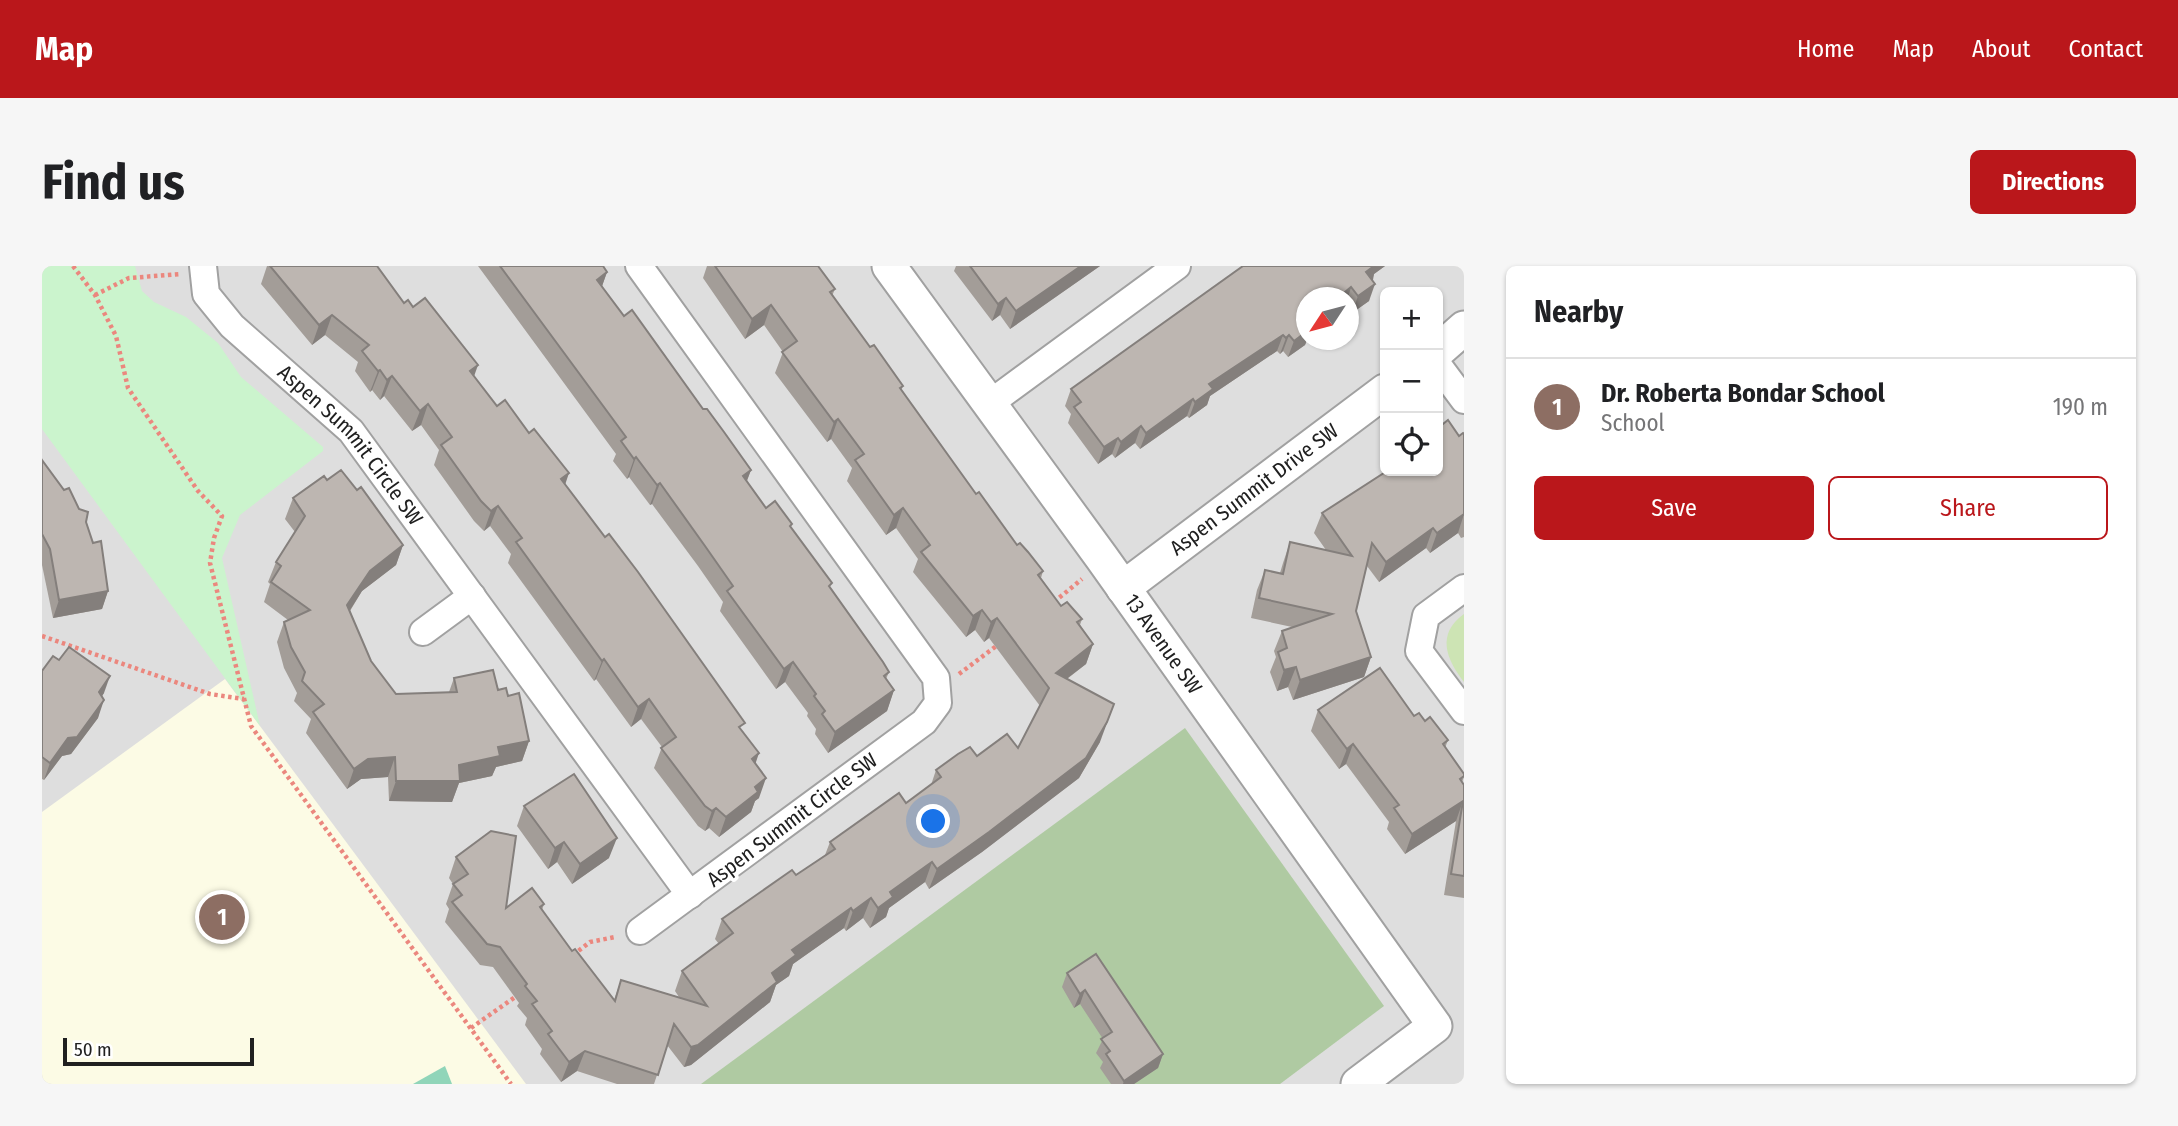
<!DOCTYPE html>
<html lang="en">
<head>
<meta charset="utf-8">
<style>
  :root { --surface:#fff; --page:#f6f6f6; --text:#202124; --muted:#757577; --line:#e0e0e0; --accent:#ba171b }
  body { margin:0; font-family:"Fira Sans Condensed",sans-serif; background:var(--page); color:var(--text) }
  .controls { position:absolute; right:21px; top:21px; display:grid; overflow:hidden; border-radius:10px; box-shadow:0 2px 5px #0004 }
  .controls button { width:63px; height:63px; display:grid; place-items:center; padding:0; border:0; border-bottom:2px solid var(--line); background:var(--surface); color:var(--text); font:35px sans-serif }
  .compass { position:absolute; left:1254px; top:21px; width:63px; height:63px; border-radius:50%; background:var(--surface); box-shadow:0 2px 5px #0004; rotate:234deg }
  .scale { position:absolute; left:21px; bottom:18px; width:191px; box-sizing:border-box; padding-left:7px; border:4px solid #202020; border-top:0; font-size:19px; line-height:24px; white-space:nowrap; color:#202020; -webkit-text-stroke:5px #fff; paint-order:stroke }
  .you { position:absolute; left:892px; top:556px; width:24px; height:24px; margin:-18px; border:5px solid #fff; border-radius:50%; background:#1a73e8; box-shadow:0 0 0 10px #1a73e833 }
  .badge { display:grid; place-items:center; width:46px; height:46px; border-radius:50%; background:var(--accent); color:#fff; font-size:23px; font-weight:700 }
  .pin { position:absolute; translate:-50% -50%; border:4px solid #fff; box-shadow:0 2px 7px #0006 }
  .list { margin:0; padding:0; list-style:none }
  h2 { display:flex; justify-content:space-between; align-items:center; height:91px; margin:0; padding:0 28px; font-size:30px }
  h2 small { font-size:23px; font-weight:400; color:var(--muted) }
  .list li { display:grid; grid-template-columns:46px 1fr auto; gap:21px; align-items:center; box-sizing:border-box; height:98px; padding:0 28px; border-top:2px solid var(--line) }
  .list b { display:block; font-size:26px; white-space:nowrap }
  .list p { margin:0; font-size:23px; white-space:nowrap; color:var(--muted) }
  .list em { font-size:23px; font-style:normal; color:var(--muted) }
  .actions { display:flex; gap:14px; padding:21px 28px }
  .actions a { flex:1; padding:16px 0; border:2px solid var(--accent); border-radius:10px; text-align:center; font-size:24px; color:var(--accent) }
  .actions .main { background:var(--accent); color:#fff }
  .icon { flex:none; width:38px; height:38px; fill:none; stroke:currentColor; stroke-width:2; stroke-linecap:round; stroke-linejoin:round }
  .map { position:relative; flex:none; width:1422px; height:818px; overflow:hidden; border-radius:10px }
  header { display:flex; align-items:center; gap:42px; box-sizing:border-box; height:98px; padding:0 35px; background:var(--accent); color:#fff }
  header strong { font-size:33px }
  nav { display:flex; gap:38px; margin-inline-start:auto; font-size:24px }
  .intro { display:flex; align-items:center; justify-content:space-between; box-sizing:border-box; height:168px; padding:0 42px }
  h1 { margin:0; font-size:49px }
  .button { padding:18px 32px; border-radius:10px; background:var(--accent); color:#fff; font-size:24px; font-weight:700 }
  main { display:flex; gap:42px; padding:0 42px }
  aside { flex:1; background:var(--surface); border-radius:10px; box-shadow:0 2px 5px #0004 }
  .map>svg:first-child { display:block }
  .residential { fill:#dedede; fill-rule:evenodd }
  .education { fill:#fcfbe5 }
  .grass { fill:#cde4b4 }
  .forest { fill:#afcaa2 }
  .park { fill:#cbf4cd }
  .pitch { fill:#90d5b9 }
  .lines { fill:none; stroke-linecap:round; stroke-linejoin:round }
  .minor-casing { stroke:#a1a1a1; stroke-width:30 }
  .tertiary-casing { stroke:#a1a1a1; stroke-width:37 }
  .path { stroke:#eb877e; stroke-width:4.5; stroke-dasharray:3.5 3.5; stroke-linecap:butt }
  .minor { stroke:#fff; stroke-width:26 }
  .tertiary { stroke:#fff; stroke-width:33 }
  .wall { fill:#a39d98 }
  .shaded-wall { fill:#847f7c }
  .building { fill:#bdb6b1; stroke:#847f7c; stroke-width:2 }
  .labels { text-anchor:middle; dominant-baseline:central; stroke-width:7; stroke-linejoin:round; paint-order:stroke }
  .street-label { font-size:21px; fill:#202020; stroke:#fff }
</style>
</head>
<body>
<header>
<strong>Map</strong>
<nav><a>Home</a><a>Map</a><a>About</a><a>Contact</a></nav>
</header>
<div class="intro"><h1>Find us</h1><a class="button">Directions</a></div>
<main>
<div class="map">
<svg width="1422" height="818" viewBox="0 0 1422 818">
  <rect width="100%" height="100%" fill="#f0ede8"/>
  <path class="residential" d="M0,0H1422V815L1415,818H0ZM1343,26H1396V205H1343ZM1265,32H1307V74H1265Z"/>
  <path class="education" d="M183,413L438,756L484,818H0V546Z"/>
  <path class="grass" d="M1422,348V416C1404,393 1394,368 1422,348Z"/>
  <path class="forest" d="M1143,462L1342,740L1238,818H659Z"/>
  <path class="park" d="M0,0H93L100,25L112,36L144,51L176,77L199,111L281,181V185L198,249L180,292L218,460L0,163Z"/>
  <path class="pitch" d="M403,800L410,818H371Z"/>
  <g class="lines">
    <defs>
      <g id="minor">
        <path id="s1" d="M161,0L164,28L190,60L309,165L648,629"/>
        <path d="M597,0L894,412L896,437L882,456L598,665"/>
        <path d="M1396,99L1422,134"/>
        <path d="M947,138L1135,0"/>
        <path d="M1422,322L1384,350L1377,385L1422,445"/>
        <path d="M381,366L430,330"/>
      </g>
      <g id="tertiary">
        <path id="s2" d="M847,0L1060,292L1393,760L1316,818"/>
        <path d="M1396,85L1422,62"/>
        <path id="s3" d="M1081,322L1343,125"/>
      </g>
    </defs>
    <use href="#minor" class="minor-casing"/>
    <use href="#tertiary" class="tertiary-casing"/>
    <g class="path">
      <path d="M31,0L53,29L74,70L86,122L156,225L180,250L172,272L168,297L209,460L469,818"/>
      <path d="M53,29L87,12L139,8"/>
      <path d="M1012,336L1040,313"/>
      <path d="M0,370L168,428L202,433"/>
      <path d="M917,408L957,378"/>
      <path d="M531,689L548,676L573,671"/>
      <path d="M429,762L476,729"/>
    </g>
    <use href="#minor" class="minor"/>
    <use href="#tertiary" class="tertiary"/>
  </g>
  <g class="wall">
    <path d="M225,0H335L362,37L371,41L432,110L455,140L523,218L700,465L714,498L717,532L713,535L709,546L677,571L667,562L663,565L656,560L612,502L620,481L599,453L589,461L554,413L552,415L466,297L469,288L448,260L442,265L432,255L392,199L397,184L379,159L370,165L342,130L338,134L330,124L328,126L313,105L316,96L283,69L270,79L219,18Z"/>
    <path d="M436,0H561L565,6L560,20L582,50L661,143L709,204L705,215L724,242L749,262L789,322L847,406L844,413L852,424L845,445L786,487L773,468L774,463L765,450L766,447L743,416L734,423L678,345L681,336L656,300L610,238L608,239L587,211L585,213L571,195L574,188Z"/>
    <path d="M665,0H776L793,23L790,30L828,81L861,120L859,125L934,228L975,279L1001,305L999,312L1019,340L1040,353L1038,359L1051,378L1044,398L1025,413L1058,476L1037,512L940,586L887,623L883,616L847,642L844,651L828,662L821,652L804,665L802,662L751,698L747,710L734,719L728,736L649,799L642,801L625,779L612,818H575L535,805L519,816L498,788L500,783L483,759L485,752L475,740L477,737L451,701L438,699L403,656L407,643L404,638L411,618L407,612L414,591L464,642L502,638L500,644L530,685L572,734L579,714L637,731L633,725L640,705L677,678L673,673L680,653L754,609L783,589L788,576L864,537L889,519L894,504L935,490L976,482L998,440L947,372L942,376L933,364L924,371L871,306L876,293L854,262L844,269L805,215L810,202L789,173L785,176L733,107L741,86L722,59L703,73L661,12Z"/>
    <path d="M914,0H1058L968,63L958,49L950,55L912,5Z"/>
    <path d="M1201,0H1343L1332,8L1330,14L1327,35L1310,47L1306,42V32H1264L1265,74L1263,79L1246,91L1241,85L1238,88L1235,85L1168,130L1165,139L1147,152L1145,150L1098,183L1093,177L1073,192L1070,188L1056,198L1026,157L1029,148L1023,140L1029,123Z"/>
    <path d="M1422,168V271L1419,272L1416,267L1388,287L1384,282L1337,316L1325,300L1314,345L1329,391L1322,411L1251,434L1246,421L1235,425L1228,406L1234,391L1232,385L1240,365L1250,361L1209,352L1215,324L1223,304L1238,307L1241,297L1248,276L1284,284L1272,267L1280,247L1417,170Z"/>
    <path d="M0,194L44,256L66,325L60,343L11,352L0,299Z"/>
    <path d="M285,214L361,279L354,299L320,325L308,345L329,395L354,428L407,426L412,412L456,424L466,430L487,475L480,495L454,501L450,510L417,517L410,536L347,535L346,511L319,513L305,523L264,467L269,453L252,435L255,427L242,402L235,376L242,356L246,354L222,336L228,318L226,316L234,296L253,266L243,253L251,232Z"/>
    <path d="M0,405L62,427L60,430L56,452L29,488L20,490L2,514L0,513Z"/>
    <path d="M1276,444L1372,450L1383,455L1406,474L1403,482L1422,511L1420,516L1422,519V632L1402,629L1414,555L1363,588L1345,563L1347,556L1304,498L1297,503L1269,465Z"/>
    <path d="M482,540L567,592L530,618L515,596L506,603L475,560Z"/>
    <path d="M1025,707L1121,788L1116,802L1092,818H1069L1058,802L1061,796L1054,787L1061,773L1038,738L1032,742L1020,721Z"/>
  </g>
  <g class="shaded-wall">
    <path d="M1039,0H1058L968,63L974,45Z"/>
    <path d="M1332,0H1343L1332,8L1331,14L1318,22L1324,6Z"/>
    <path d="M565,6L558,26L555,14Z"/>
    <path d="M1333,18L1327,35L1310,47L1316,30Z"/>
    <path d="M1309,21L1306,32H1296Z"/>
    <path d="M964,32L958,49L950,55L956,38Z"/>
    <path d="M729,39L722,59L703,73L710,53Z"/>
    <path d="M290,49L283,69L270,79L277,59Z"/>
    <path d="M1264,56L1265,74L1263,79L1246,91L1252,75Z"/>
    <path d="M1241,69L1235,85L1168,130L1165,139L1147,152L1153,136L1167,118Z"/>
    <path d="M1247,69L1241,85L1238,88L1244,72Z"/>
    <path d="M436,99L429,119L428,105Z"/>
    <path d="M338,104L330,124L328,126L336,105Z"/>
    <path d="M350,110L342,130L338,134L345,114Z"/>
    <path d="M1151,133L1145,150L1098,183L1104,167Z"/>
    <path d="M386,138L379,159L370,165L378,145Z"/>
    <path d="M796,153L789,173L785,176L792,156Z"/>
    <path d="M1099,160L1093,177L1073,192L1079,176Z"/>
    <path d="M1076,172L1070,188L1056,198L1062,181Z"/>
    <path d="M594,191L587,211L585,213L592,193Z"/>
    <path d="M709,204L701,224V210Z"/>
    <path d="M527,207L520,228L519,213Z"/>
    <path d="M618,217L610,238L608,239L615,219Z"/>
    <path d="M456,240L448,260L442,265L449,245Z"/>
    <path d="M861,242L854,262L844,269L852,249Z"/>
    <path d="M1422,248L1416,267L1388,287L1395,267Z"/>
    <path d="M1391,262L1384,282L1337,316L1344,296Z"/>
    <path d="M361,279L354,299L320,325L298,360L305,339L328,305Z"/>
    <path d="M66,325L60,343L11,352L17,334Z"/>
    <path d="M940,344L933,364L924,371L931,350Z"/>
    <path d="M955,352L947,372L942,376L949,356Z"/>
    <path d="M1051,378L1044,398L1006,427L1014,407Z"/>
    <path d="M1329,391L1322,411L1251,434L1258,414Z"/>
    <path d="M562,393L554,413L552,415L560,395Z"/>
    <path d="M751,396L743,416L734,423L742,403Z"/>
    <path d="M1254,401L1246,421L1235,425L1242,404Z"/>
    <path d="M68,410L62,427L51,443L57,426Z"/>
    <path d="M852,424L845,445L786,487L793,466Z"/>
    <path d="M607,433L599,453L589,461L596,441Z"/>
    <path d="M62,434L56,452L29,488L20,490L2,514L8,497L26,472Z"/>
    <path d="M1072,438L1058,476L1037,512L940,586L887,623L895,603Z"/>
    <path d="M487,475L480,495L454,501L450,510L417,517L410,536L347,535L354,515L417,499L456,481Z"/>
    <path d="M1311,478L1304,498L1297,503L1305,483Z"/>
    <path d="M717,487L710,508V493Z"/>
    <path d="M353,491L346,511L319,513L305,523L312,503L326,493Z"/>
    <path d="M724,512L717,532L713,535L709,546L677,571L684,551L713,521Z"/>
    <path d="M1421,535L1414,555L1363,588L1370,568Z"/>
    <path d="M674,542L667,562L663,565L670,545Z"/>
    <path d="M575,572L567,592L530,618L538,598Z"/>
    <path d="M522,576L515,596L506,603L513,582Z"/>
    <path d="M890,596L883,616L847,642L844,651L828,662L836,642L848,626Z"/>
    <path d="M829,632L821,652L804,665L811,645Z"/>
    <path d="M809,642L802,662L751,698L747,710L734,719L728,736L649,799L642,801L649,781L730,707L750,684Z"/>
    <path d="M1043,724L1038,738L1032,742L1038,728Z"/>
    <path d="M543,785L535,805L519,816L527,796Z"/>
    <path d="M1121,788L1116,802L1092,818H1081L1082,815Z"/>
  </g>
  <g class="building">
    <path d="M228,0H335L362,37L366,34L371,41L383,32L436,99L428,105L455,140L463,134L487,167L492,163L527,207L519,213L563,271L567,268L596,306L703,457L697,461L717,487L710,493L724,512L713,521L716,526L684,551L674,542L670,545L663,540L619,482L634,471L607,433L596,441L562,393L560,395L474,276L480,272L456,240L449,245L439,235L399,179L410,171L386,138L378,145L350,110L345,114L338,104L336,105L320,85L327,79L290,49L277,59Z"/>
    <path d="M458,0H561L565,6L555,14L582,50L590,44L661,143H665L682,166L709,204L701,210L724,242L733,235L750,258L748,260L790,317L787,320L841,396L847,406L842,410L852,424L793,466L780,448L783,445L772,430L774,428L751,396L742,403L685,325L691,320L663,280L618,217L615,219L594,191L592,193L579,175L584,171Z"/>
    <path d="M673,0H776L793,23L788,26L828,81L832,79L861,120L858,122L934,228L937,226L975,279L978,277L986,286L1001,305L996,309L1019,340L1025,336L1040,353L1035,356L1051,378L1014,407L1072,438L1065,456L1044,492L947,566L895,603L890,596L848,626L851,631L836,642L829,632L811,645L809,642L750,684L754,689L730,707L735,716L656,779L649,781L632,758L616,809L543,785L527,796L506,768L510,765L490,738L495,735L483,720L485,718L458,681L445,678L410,636L420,629L411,618L426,608L414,591L449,565L474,570L464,642L490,622L502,638L498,641L530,685L533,683L573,735L579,714L665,740L640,705L691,667L680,653L750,604L754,609L793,583L788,576L857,527L864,537L899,511L894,504L916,488L928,481L935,490L965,468L976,482L1007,422L955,352L949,356L940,344L931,350L879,286L888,279L861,242L852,249L837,228L813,194L822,188L796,153L792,156L740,86L755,75L729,39L710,53Z"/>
    <path d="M928,0H1039L974,45L964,32L956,38Z"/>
    <path d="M1201,0H1332L1324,6L1333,18L1316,30L1309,21L1296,32H1264V66L1252,75L1247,69L1244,72L1241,69L1167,118L1171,123L1153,136L1151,133L1104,167L1099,160L1079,176L1076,172L1062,181L1032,141L1039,136L1029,123Z"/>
    <path d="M1406,154L1417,170L1421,167L1422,168V248L1395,267L1391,262L1344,296L1330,277L1314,345L1329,391L1258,414L1254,401L1242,404L1236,386L1245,382L1240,365L1290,348L1217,332L1223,304L1241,308L1248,276L1310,290L1280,247L1345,205H1396V162Z"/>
    <path d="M0,194L22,224L27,222L37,243L46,246L44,256L51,277L59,275L66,325L17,334L8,283L0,268Z"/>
    <path d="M299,204L315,224L319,221L361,279L328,305L305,339L329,395L354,428L415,426L412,412L451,404L456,424L464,422L466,430L477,427L487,475L456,481L458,490L417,499L418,515H354L353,491L326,493L312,503L271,446L282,438L260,415L263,406L249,381L242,356L268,344L229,316L239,300L234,296L263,250L251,232L282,210L285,214Z"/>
    <path d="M27,381L68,410L57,426L62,434L35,471L26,472L8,497L0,491V405L11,390L17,394Z"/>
    <path d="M1338,402L1372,450L1377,447L1383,455L1388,451L1406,474L1401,478L1422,508V510L1418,513L1422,519V610L1409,608L1421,535L1370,568L1352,542L1357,539L1311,478L1305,483L1276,444Z"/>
    <path d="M532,508L575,572L538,598L522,576L513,582L482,540Z"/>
    <path d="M1054,688L1121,788L1082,815L1064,788L1068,785L1059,773L1070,766L1043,724L1038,728L1025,707Z"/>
  </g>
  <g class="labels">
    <g class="street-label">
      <text stroke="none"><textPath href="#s1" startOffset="238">Aspen Summit Circle SW</textPath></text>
      <text stroke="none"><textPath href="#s3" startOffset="164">Aspen Summit Drive SW</textPath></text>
      <text stroke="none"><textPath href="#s2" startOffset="467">13 Avenue SW</textPath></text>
      <text transform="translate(750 554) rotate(-37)">Aspen Summit Circle SW</text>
    </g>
  </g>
</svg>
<div class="controls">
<button>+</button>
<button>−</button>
<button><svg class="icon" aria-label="locate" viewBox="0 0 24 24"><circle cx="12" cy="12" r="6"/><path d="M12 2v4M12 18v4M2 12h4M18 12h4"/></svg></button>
</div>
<svg class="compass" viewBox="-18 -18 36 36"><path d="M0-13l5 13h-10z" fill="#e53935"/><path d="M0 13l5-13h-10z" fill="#757577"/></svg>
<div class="scale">50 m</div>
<div class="you"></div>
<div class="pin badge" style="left:180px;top:651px;background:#8d6e63">1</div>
</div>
<aside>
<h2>Nearby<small></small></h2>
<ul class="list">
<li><span class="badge" style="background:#8d6e63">1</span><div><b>Dr. Roberta Bondar School</b><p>School</p></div><em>190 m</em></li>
</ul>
<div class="actions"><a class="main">Save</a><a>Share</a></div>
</aside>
</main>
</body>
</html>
